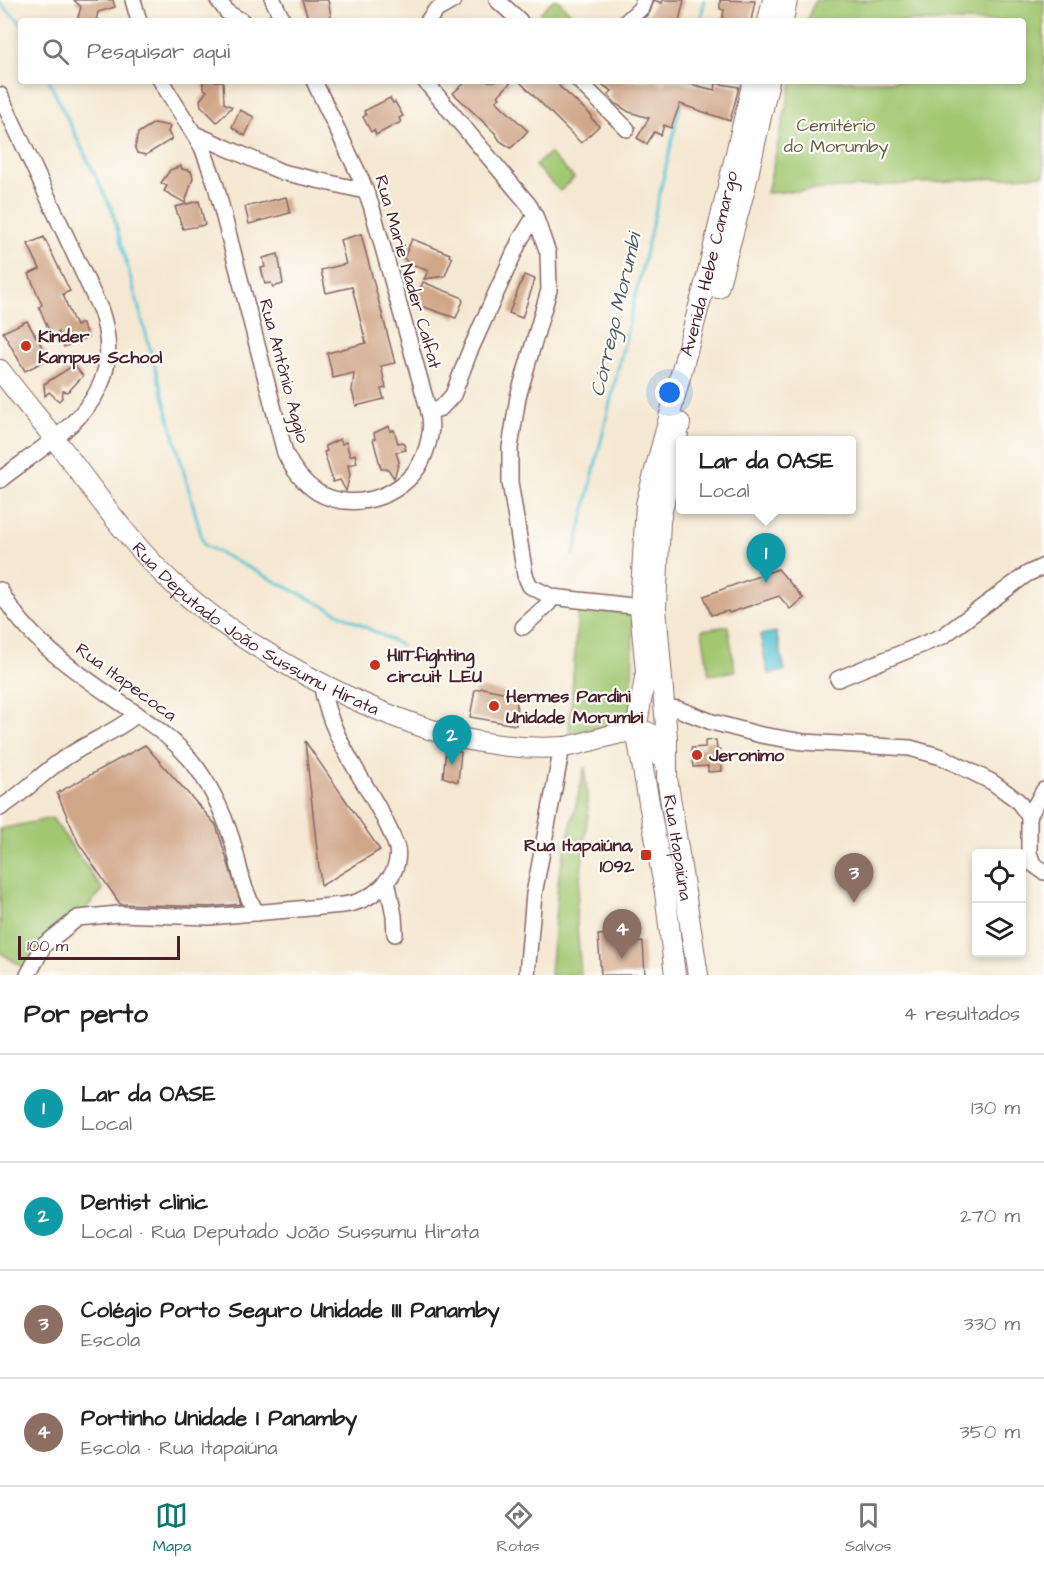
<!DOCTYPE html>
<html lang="pt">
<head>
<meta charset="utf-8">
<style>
  :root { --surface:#fff; --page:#f6f6f6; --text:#222; --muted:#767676; --line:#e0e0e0; --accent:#0f766e }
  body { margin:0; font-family:"Architects Daughter",sans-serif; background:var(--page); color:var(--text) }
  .controls { position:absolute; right:18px; bottom:18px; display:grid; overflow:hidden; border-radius:6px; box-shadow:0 3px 9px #0003 }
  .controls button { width:54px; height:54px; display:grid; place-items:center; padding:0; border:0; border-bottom:2px solid var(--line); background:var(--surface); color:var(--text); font:30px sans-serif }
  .scale { position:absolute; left:18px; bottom:15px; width:162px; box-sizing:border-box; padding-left:6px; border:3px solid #4a1f2b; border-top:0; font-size:16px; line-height:21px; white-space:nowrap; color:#4a1f2b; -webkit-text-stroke:4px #fdfcf7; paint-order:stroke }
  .you { position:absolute; left:670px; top:393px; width:21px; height:21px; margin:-15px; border:4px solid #fff; border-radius:50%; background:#1a73e8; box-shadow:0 0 0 9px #1a73e833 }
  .badge { display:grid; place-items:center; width:39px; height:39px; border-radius:50%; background:var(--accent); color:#fff; font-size:20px; font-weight:700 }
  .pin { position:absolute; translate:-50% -50px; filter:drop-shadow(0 2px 3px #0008) }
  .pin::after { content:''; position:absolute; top:32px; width:21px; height:18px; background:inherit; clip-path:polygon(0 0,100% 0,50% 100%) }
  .popup { position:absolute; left:676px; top:436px; width:180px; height:78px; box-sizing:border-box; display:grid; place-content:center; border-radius:6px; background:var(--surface); filter:drop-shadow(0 2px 4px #0005); font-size:20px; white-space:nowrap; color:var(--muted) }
  .popup b { font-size:22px; color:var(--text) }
  .popup::after { content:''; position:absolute; left:50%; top:100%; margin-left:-12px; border:12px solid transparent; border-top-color:var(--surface) }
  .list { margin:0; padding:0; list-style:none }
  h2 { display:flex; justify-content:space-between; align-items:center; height:78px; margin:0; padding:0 24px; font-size:26px }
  h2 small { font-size:20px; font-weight:400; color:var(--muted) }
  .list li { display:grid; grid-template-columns:39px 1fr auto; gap:18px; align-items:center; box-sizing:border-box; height:108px; padding:0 24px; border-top:2px solid var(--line) }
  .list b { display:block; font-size:22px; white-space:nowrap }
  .list p { margin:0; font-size:20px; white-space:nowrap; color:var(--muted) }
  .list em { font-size:20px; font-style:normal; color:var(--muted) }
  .icon { flex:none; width:33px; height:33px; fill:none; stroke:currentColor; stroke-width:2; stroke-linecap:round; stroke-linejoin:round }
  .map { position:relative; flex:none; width:1044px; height:975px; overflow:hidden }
  .search { position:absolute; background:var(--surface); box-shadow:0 3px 9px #0003; left:18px; right:18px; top:18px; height:66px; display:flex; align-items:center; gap:15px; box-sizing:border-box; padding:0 21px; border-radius:6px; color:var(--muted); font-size:22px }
  .sheet { height:510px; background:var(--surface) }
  nav { display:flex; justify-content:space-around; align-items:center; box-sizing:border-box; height:84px; border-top:2px solid var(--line); background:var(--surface); font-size:16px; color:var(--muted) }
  nav a { display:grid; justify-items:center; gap:3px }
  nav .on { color:var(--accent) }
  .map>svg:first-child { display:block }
  .green { fill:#a1c771; stroke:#76734e; stroke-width:1.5 }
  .water { fill:#59c4d3; stroke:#52727f; stroke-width:1.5 }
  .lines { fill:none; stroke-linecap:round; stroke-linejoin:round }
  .stream { stroke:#59c4d3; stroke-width:3 }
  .building { fill:#d0a688 }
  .minor-casing { stroke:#866565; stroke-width:18 }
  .major-casing { stroke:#866565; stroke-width:22 }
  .minor { stroke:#fff; stroke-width:15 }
  .major { stroke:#fff; stroke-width:20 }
  .poi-dot { fill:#c8321e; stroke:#fdfcf7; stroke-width:2 }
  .labels { text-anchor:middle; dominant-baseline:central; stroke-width:4.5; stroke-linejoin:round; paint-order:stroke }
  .park-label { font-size:18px; fill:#685a44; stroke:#fdfcf7 }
  .street-label { font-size:18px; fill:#4a1f2b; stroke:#fdfcf7 }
  .poi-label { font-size:18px; font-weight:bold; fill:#4a1f2b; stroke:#fdfcf7; text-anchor:start }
  .water-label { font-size:20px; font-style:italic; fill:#4f5966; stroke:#fdfcf7 }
</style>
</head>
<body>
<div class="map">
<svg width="1044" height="975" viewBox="0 0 1044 975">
  <rect width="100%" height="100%" fill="#fdfcf7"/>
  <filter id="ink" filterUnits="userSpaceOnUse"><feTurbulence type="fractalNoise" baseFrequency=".0167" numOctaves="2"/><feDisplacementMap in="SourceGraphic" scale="12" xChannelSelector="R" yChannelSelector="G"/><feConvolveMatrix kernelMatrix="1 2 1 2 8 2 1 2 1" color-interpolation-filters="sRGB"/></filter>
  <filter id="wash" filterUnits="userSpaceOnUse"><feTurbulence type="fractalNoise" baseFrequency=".008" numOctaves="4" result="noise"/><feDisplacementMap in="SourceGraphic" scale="24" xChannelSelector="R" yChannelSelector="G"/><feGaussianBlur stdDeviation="1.35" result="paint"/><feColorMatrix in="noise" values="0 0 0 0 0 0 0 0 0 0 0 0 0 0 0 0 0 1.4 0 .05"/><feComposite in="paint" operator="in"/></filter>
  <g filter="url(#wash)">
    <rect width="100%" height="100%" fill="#f5e8d2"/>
    <g class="green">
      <path d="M553,0H558L578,21H548L540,13Z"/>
      <path d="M815,0H1044V175L767,193L792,81H1023V21H807Z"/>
      <path d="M549,153L574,178L560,191L535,166Z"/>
      <path d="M578,610L633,613L632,710L622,727L569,732Z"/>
      <path d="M728,626L735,671L709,675L702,630Z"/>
      <path d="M585,767L588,814L576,913L581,975H550L559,874Z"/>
      <path d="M52,818L103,890L28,971L0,952V829Z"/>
    </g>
    <path class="water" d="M776,632L785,671L768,674L760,635Z"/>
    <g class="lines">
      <g class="stream">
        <path d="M0,3L21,23"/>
        <path d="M701,21L704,0"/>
        <path d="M49,81L112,210L204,545L401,645"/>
        <path d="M574,555L681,103"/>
      </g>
    </g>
    <g id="blocks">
      <g class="building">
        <path d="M74,0H113L115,7L98,12L96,21H77L81,7Z"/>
        <path d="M302,0H328L332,21H309Z"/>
        <path d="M654,0L662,3L663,0H684L679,21H641L650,12Z"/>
        <path d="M720,0L755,1L751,21H722L724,10L720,9Z"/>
        <path d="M203,81H223L224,103L232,107L217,122L201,106L200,100L207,91L203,88Z"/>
        <path d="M467,81H512L498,96L500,98L496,101L528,131L511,148L500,141L495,133L453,93Z"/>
        <path d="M519,81H560L559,86L592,116L591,118L599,126L581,143Z"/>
        <path d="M596,81H655L664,84L665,81H677L715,90L716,83L739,87L730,121L680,104L671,128L664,125L661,135L654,132L647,144L637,138L649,118L629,112L616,104L608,95L612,91Z"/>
        <path d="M390,98L393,103L395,102L403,116L399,118L401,122L376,135L374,130L371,132L363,117L366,115L364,111Z"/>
        <path d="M240,110L254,117L245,136L232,127Z"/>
        <path d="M154,123L170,126L168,132L172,139L146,155L137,153L135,148L138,133Z"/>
        <path d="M181,166L182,169L191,171L193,178L185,203L164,191L167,186L161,183L170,170Z"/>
        <path d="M286,197L290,213L249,224L245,207Z"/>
        <path d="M199,201L205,225L183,229L175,207Z"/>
        <path d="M361,234L395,363L381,366L386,388L381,389L384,399L356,406L352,391L354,373L333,378L327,353L366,343L352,287L326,293L321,270L346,264L340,240Z"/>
        <path d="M44,237L70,291L63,294L68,308L76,326L82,323L88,337L64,347L58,332L51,335L39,307L42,305L29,274L40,269L28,244Z"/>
        <path d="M412,239L450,254L449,256L452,258L445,276L424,279L428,271L407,262L404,258Z"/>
        <path d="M278,254L283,284L273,287L271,283L265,284L261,268L265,267L263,258Z"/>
        <path d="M524,275L535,279L522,318L509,313Z"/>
        <path d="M423,282L461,297L463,301L456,318L418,305L415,301Z"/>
        <path d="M27,321L49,359L25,371L3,332Z"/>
        <path d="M74,365L83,376L68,392L63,391L62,398L59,401L49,392L45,396L44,384Z"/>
        <path d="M389,426L390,431L394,430L398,443L403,442L406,450L396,452L399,462L394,478L388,469H381L373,439H375L374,433Z"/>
        <path d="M340,439L342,444L346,442L350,456L355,454L357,463L348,465L350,475L346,491L340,480L333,482L324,452L327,451L325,446Z"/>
        <path d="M778,569L803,598L790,609L779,596L729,613L728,611L711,615L704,596Z"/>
        <path d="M483,688L517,695L516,725L470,717L475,690Z"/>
        <path d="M716,740L717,750H720L722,771L708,772V766L693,767L691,748L705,747V741Z"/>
        <path d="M305,741L380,850L321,886Z"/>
        <path d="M145,745L216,825L241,904L209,907L120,904L79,844L57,793Z"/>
        <path d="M446,748L461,752L458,782L443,777Z"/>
        <path d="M632,933V943L643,942L645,975H601L598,935Z"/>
      </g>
    </g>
  </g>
  <g filter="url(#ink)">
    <use href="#blocks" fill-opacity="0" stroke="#866565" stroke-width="1.5"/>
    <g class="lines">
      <defs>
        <g id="minor">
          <path d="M133,0L139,21"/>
          <path d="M218,0L228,13L242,21"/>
          <path d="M273,0L283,21"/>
          <path d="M497,0L520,21"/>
          <path d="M428,21L435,11L454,0"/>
          <path d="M627,21L641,8L644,0"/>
          <path d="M161,81L202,147L215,182L285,453C292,468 302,482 317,492C356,515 411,494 425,453C430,439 433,426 429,412L441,408L453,395L469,353L520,240L535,216"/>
          <path d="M314,81L361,179L371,205L429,412"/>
          <path d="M425,81L529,205L535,216L548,253L549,290L518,397L510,448V482L525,575L530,586L552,597"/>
          <path d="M579,81L627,129"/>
          <path d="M0,95L101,311C130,399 60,433 0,480"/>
          <path d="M195,134L282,172L365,191"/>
          <path d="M0,590C28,643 85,678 134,712C155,727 173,739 190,759C209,782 223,812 232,840C240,866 241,889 257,913"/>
          <path d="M523,627L548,604L552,597L650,608"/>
          <path d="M838,679L943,636L1027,574L1044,566"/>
          <path d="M664,707L678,709L712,722L761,735L803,742L910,748L942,757L992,782L1017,800L1029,816V853L1033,864L1044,872"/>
          <path d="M0,808C25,793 43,771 68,756C90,741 116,732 137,714"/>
          <path d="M1029,816L1044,790"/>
          <path d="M387,880L394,916L395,934"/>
          <path d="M28,975L44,945L78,918L118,914L209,917L343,905C370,902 402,878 397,848C375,788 331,748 321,682"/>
          <path d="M527,975L534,894L562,747"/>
        </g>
        <g id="major">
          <path d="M768,21L773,0"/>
          <path d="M783,21L787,0"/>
          <path d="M718,288L745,188L769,81"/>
          <path id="s1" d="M0,370C17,393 36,415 54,438C93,489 129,544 178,588C243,646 346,702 429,729C470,743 520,750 563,747C586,745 628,726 647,732C658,736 659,748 661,758"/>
          <path id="s2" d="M680,423L660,521L656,608L667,738V778L698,975"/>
          <path id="s3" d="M675,975L665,892L636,730L646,672L640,608L646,504L706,280L753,81"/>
        </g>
      </defs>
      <use href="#minor" class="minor-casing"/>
      <use href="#major" class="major-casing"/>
      <use href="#minor" class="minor"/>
      <use href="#major" class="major"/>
    </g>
  </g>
  <g class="poi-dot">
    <circle cx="26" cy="346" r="6"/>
    <circle cx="375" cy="665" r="6"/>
    <circle cx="494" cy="706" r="6"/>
    <circle cx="697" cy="755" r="6"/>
    <rect x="640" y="849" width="12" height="12" rx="3"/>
  </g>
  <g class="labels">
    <g class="park-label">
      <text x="836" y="125">Cemitério<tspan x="836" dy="21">do Morumby</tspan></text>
    </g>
    <g class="street-label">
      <text stroke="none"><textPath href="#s3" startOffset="724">Avenida Hebe Camargo</textPath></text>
      <text transform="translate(408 272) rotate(74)">Rua Marie Nader Calfat</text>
      <text transform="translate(284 371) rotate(75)">Rua Antônio Aggio</text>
      <text stroke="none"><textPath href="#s1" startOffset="369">Rua Deputado João Sussumu Hirata</textPath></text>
      <text transform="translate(126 682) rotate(36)">Rua Itapecoca</text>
      <text stroke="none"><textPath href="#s2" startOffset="428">Rua Itapaiúna</textPath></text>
    </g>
    <g class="poi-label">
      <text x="38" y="336">Kinder<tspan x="38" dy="21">Kampus School</tspan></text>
      <text x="387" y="655">HIITfighting<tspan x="387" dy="21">circuit LEU</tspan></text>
      <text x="506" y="696">Hermes Pardini<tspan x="506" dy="21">Unidade Morumbi</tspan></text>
      <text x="709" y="755">Jeronimo</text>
      <text x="634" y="845" text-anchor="end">Rua Itapaiúna,<tspan x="634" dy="21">1092</tspan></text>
    </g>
    <g class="water-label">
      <text transform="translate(616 315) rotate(-77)">Córrego Morumbi</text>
    </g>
  </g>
</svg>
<div class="controls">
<button><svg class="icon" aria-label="locate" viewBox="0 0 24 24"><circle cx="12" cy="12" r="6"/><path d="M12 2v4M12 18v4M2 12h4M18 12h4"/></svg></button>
<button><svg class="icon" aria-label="layers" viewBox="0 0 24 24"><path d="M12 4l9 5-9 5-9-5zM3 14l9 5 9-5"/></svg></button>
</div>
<div class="scale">100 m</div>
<div class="you"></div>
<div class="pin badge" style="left:766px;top:583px;background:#0f9aa8">1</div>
<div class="popup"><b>Lar da OASE</b>Local</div>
<div class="pin badge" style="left:452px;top:765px;background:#0f9aa8">2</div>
<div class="pin badge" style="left:854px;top:903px;background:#8d6e63">3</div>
<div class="pin badge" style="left:622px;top:959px;background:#8d6e63">4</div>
<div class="search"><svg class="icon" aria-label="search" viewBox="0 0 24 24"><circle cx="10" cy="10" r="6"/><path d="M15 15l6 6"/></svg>Pesquisar aqui</div>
</div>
<section class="sheet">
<h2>Por perto<small>4 resultados</small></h2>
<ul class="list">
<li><span class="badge" style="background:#0f9aa8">1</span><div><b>Lar da OASE</b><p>Local</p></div><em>130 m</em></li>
<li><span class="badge" style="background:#0f9aa8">2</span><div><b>Dentist clinic</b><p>Local · Rua Deputado João Sussumu Hirata</p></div><em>270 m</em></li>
<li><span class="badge" style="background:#8d6e63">3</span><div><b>Colégio Porto Seguro Unidade III Panamby</b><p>Escola</p></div><em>330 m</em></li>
<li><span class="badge" style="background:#8d6e63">4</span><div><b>Portinho Unidade I Panamby</b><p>Escola · Rua Itapaiúna</p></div><em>350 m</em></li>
</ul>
</section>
<nav>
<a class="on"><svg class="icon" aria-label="map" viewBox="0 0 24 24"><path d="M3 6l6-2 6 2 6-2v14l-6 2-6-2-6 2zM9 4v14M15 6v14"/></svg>Mapa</a>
<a><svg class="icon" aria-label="directions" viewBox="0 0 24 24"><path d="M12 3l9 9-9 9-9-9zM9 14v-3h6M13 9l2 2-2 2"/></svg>Rotas</a>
<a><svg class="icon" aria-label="saved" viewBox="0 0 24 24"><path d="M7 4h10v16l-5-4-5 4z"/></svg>Salvos</a>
</nav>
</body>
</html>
